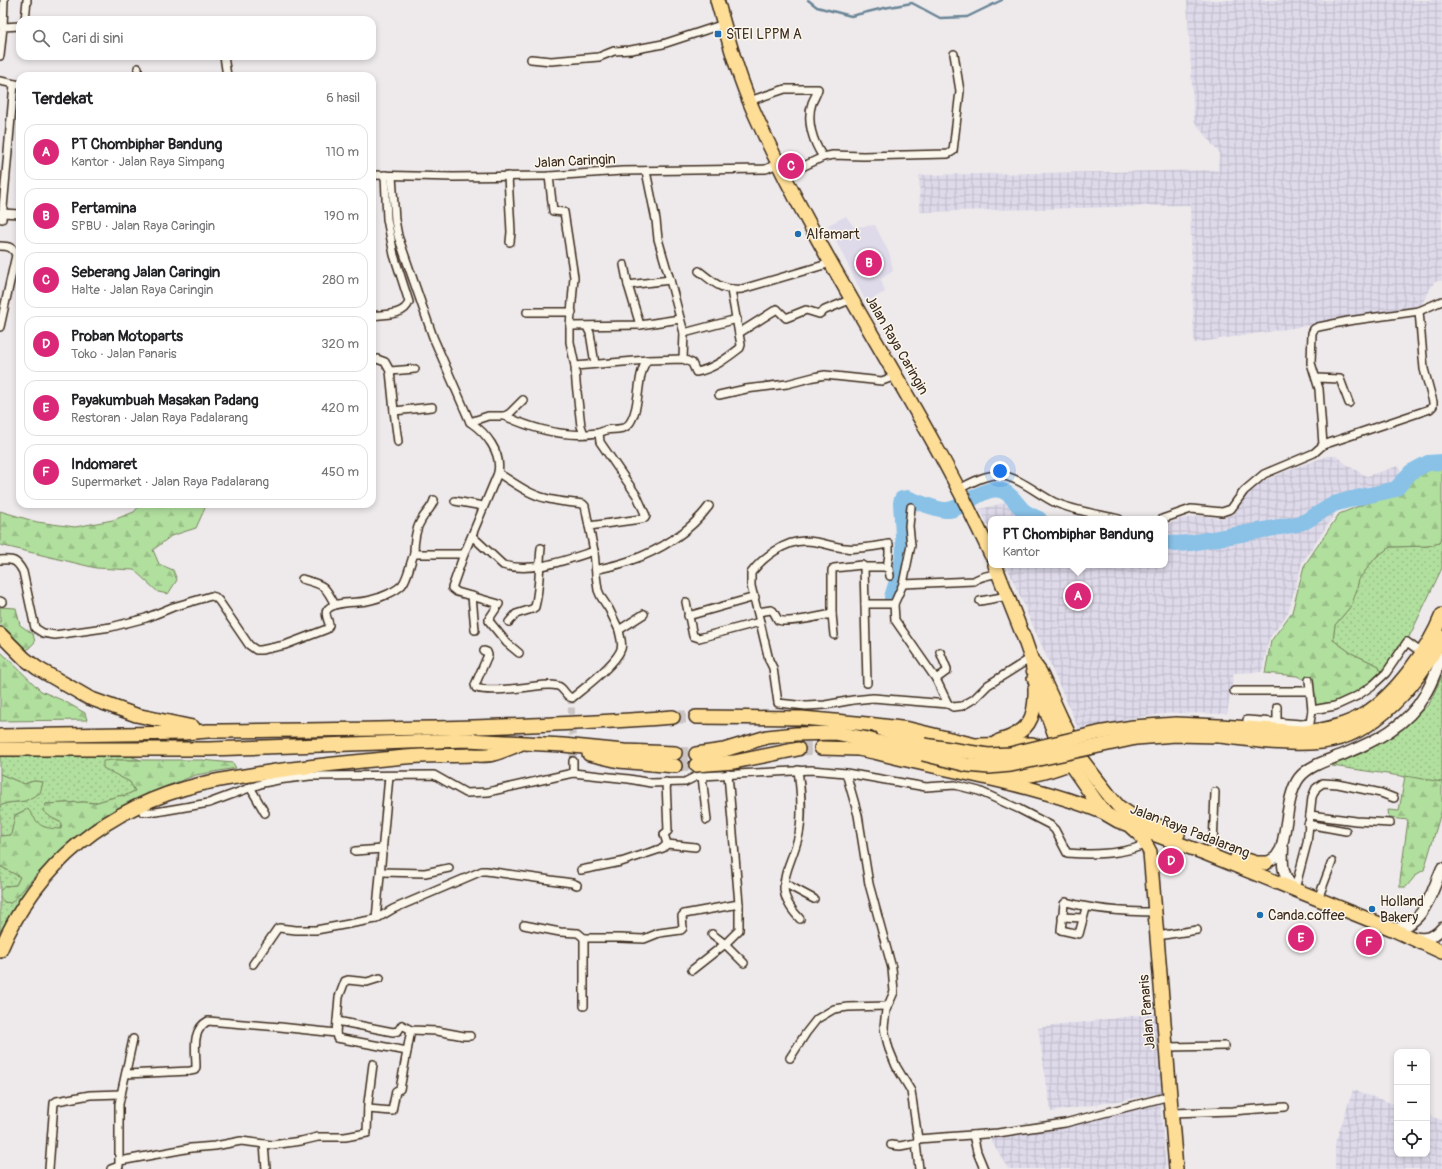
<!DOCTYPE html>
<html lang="id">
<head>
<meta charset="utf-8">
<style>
  :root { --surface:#fff; --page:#f2f2f2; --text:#202124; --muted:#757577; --line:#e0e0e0; --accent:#db2777 }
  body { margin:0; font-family:Pangolin,sans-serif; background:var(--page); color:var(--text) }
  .controls { position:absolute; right:12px; bottom:12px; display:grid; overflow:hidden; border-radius:8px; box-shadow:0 2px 6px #0003 }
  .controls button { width:36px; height:36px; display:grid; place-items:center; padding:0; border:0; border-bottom:1px solid var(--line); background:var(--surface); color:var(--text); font:20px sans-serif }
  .you { position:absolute; left:1000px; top:471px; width:14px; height:14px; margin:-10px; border:3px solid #fff; border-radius:50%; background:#1a73e8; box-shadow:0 0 0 6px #1a73e833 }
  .badge { display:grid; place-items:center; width:26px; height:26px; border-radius:50%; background:var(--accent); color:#fff; font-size:13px; font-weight:700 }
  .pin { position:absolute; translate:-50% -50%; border:2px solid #fff; box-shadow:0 1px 4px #0006 }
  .popup { position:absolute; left:988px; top:516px; width:180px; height:52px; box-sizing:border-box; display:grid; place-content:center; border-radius:8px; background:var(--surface); filter:drop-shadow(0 1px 3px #0005); font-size:13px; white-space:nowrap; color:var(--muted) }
  .popup b { font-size:15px; color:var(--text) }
  .popup::after { content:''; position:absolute; left:50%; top:100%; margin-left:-8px; border:8px solid transparent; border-top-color:var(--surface) }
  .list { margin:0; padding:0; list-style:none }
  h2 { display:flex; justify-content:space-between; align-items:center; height:52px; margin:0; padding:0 16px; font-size:17px }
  h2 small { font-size:13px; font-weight:400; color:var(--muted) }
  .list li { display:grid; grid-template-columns:26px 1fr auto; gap:12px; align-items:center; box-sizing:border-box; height:56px; margin:0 8px 8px; padding:0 8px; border:1px solid var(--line); border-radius:12px }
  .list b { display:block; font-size:15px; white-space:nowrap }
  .list p { margin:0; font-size:13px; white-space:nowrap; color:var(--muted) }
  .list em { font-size:13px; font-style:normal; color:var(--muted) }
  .icon { flex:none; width:22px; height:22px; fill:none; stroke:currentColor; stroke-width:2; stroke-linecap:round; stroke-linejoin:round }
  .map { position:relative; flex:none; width:1442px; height:1169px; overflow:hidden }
  .search { position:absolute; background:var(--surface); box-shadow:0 2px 6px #0003; left:16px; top:16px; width:360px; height:44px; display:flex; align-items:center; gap:10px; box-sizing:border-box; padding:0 14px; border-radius:12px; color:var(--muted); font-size:15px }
  .panel { position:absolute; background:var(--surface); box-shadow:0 2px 6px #0003; left:16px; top:72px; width:360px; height:436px; border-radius:12px }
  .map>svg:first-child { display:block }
  .built { fill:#dedaea }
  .industrial { fill:url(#industrial-grid) }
  .grass { fill:url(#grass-dots); stroke:#76845e }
  .forest { fill:url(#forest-firs); stroke:#76845e }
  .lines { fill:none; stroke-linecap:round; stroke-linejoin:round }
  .stream { stroke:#6a8597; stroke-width:2.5 }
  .river { stroke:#89c1e7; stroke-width:16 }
  .street-tunnel { stroke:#cac4c2; stroke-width:7; stroke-dasharray:7 3.5; stroke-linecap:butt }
  .highway-tunnel { stroke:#cac4c2; stroke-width:13; stroke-dasharray:13 6; stroke-linecap:butt }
  .street-casing { stroke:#3b2a1e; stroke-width:10 }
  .secondary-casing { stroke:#3b2a1e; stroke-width:13 }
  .highway-casing { stroke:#3b2a1e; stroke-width:16 }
  .street { stroke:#fbf7ec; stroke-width:7 }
  .secondary { stroke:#fbf7ec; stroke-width:10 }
  .highway { stroke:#fede96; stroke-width:13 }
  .highway-bridge-casing { stroke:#3b2a1e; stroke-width:16; stroke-linecap:butt }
  .highway-bridge { stroke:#fede96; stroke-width:13 }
  .poi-dot { fill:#1f6fb2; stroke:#fbf7ec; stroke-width:1.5 }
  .labels { text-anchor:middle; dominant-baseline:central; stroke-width:3; stroke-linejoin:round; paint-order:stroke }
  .poi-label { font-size:14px; fill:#3b2a1e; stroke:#fbf7ec; text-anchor:start }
  .street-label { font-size:14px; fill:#3b2a1e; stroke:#fbf7ec }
</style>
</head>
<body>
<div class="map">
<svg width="1442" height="1169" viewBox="0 0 1442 1169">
  <defs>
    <pattern id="industrial-grid" width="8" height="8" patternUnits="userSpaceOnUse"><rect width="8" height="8" fill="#dedaea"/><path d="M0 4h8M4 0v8" fill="none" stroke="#bfbbc8"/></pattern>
    <pattern id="grass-dots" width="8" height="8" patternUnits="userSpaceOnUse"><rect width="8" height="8" fill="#b1df9e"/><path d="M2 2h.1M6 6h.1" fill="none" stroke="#99c088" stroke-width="1.8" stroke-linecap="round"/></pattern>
    <pattern id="forest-firs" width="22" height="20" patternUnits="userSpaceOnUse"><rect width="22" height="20" fill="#b1df9e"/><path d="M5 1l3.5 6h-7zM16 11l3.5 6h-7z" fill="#99c088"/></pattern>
  </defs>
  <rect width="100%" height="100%" fill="#eeeaeb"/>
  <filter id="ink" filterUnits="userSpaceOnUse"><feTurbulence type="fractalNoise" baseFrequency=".025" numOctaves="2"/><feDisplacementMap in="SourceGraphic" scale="8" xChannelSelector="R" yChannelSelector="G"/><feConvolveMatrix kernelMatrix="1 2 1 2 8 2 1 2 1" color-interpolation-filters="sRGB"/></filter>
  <g filter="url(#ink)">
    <path class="built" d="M846,216L854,227L875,225L890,255L893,271L881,279L885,292L866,302L828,225Z"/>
    <g class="industrial">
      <path d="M1187,0H1442V281H1435L1420,307L1396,314L1359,318L1194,343L1190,205L920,212L919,175L1218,170L1219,153L1194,121Z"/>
      <path d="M1327,456H1336L1350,467L1367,476L1398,466L1403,475L1376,495L1362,502L1337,511L1302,563L1288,613L1269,639L1262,672L1234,673L1227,714L1175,713L1137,717L1079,730L1006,565H1165V525L1180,519L1199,516L1222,518L1235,513L1252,486L1284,472Z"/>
      <path d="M1019,499L1031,512L1046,519H991V532L980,509Z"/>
      <path d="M1156,1013L1165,1093L1051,1112L1038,1028Z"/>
      <path d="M1353,1090L1397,1105V1154H1427V1115L1442,1120V1169H1335V1143Z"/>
      <path d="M1160,1102L1166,1169H1008L990,1139Z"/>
    </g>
    <g class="grass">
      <path d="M1442,534V568L1413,629L1393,668L1383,682L1379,666L1351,653L1333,640L1335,625L1351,606L1356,592L1359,579L1376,557L1390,547L1428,546L1439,543Z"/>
      <path d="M1442,676V782L1332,766L1367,751L1405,726L1429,704Z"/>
      <path d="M124,754L141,760H114L112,772L130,782L135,791L126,795L118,796L94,803L84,802L46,804L52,818L62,823L61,829H50L39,825L27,809L15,815L11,835L0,836V806L7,803L25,801L43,782L34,781L24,784L0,774V755Z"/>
      <path d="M0,866L20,877L16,885L5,886L0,891Z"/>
      <path d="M38,873L0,935V897L4,902L11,903Z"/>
    </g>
    <g class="forest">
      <path d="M1442,466V534L1439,543L1428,546L1390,547L1376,557L1359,579L1356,592L1351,606L1335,625L1333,640L1351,653L1379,666L1383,682L1359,700L1319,713H1312L1305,680L1297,676L1265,673L1271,641L1292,612L1304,566L1339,514L1400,490L1413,476L1428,468Z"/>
      <path d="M141,504H204L205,508L196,528L171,536L153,550L159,564L173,570L177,580L168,594L158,592L134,570L96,568L0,545V511L37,522L75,527L113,520L134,512Z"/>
      <path d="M0,607L16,608L20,625L33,634L35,642L27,650L0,624Z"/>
      <path d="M0,651L41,691L64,701L85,713L87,720L0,721Z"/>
      <path d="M114,760H202L233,763L236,768L196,775L159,789L106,816L68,843L38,873L11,903L4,902L0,897V891L5,886L16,885L20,877L0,866V836L11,835L15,815L28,809C40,826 39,828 61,829L62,823L52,818L43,811L46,804L84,802L94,803L118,796L126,795L135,791L130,782L103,768V761Z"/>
      <path d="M0,774L24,784L34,781L43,782L40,793L25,801L7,803L0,806Z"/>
      <path d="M1405,776L1442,782V809L1424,870L1417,874L1406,887H1400V880L1408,820L1389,818L1388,810L1399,811Z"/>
    </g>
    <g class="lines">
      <path class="stream" d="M808,0L817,7L851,16L884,8L912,3L940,18L967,17L1002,0"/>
      <g class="river">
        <path d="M1165,542L1175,544L1190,543L1297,524L1306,521L1334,504L1352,499L1396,489L1411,472L1428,463L1442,462"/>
        <path d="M892,597L901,568L904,551L901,503L902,499L907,498C916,501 937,510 945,510C961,512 984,483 1003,491C1013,495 1017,506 1025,512C1029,515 1035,517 1039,519"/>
      </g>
      <path class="street-tunnel" d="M571,697L573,761"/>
      <g class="highway-tunnel">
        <path d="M673,717H696"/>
        <path d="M798,749L821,748"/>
        <path d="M675,753L696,754"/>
        <path d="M675,766L696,765"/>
      </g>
      <defs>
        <g id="street">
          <path d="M25,20L27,0"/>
          <path d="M3,27L4,0"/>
          <path d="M0,56L3,27L20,26"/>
          <path d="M224,56L227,76"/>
          <path d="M531,59L551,61L599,57L614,51L631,50L663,44L724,24"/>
          <path d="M138,76V68"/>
          <path d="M0,81L20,85"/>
          <path d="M749,101L785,89H818C817,94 814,98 812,103C806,121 813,142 823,157"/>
          <path d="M646,171L656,220L658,239L670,280L684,333L683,359"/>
          <path d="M372,175L453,177L549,176L622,171L766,169L779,163"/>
          <path d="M785,175L823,157L833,155L863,156L948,154L953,151L960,91L954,54"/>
          <path d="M392,176L395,220L398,236L433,337L470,422C486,433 502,452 498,473L464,554L452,588L457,592L499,604L489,619V621L507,643L519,653"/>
          <path d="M508,176L511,232L510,242"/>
          <path d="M549,176L553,211L564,212L574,277L570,326V342L575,366L576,383L581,426L584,434"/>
          <path d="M2,213L20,214"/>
          <path d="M2,219L14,84"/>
          <path d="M0,246C8,246 13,247 16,255L0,327"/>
          <path d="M624,265L628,285L640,325"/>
          <path d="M699,271C715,283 721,291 742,289L831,263"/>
          <path d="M628,285L670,280"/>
          <path d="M527,312H572"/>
          <path d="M372,316C384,314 404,316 409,302L394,255L387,219L385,175"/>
          <path d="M570,326L640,325L680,319"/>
          <path d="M587,327L590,333L595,364"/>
          <path d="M684,333L737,319"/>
          <path d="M739,333L777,309L786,318L806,310L819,314L825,310L852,299"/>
          <path d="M372,360L377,359L385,362L390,371L394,411L432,407"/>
          <path d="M575,366L647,360L683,359L692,363L696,372C713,369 727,358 740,348L741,345L731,290"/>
          <path d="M390,371L415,369"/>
          <path d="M1316,378L1340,379L1349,403"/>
          <path d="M719,395L746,389L787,384L814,377L825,375L882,381L890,378L896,374"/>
          <path d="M394,411L398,442"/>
          <path d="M505,416C533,429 566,438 597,433C600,433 603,431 606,430C617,428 626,432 632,419C641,401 636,377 647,360"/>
          <path d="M470,422L488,416H505L510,413L523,400"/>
          <path d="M599,433L600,442L637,496L646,516L645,518L641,519L589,526L594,551L596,575L598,590L601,597L609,609L619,630"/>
          <path d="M1323,445L1319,389L1311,363L1312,333L1314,329L1318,327L1348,321L1419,311L1442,301"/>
          <path d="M498,473C513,482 528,494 545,498C557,502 570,502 583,504L585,506L589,526"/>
          <path d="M959,489C971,483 986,474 999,475C1019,477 1036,493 1054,502C1074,511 1098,514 1119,519"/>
          <path d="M434,500C432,508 426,512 422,519C415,529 414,542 414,554H464"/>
          <path d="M455,501L483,506"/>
          <path d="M911,507L909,526L911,545L903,584L894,604L895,620L936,679L948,704L953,707L962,706L974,699L988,685L1031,658"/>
          <path d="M1162,519L1191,509L1222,512L1231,509L1244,491L1264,474L1314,453L1323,445L1430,409L1433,406V402L1424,369L1419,311"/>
          <path d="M472,536L503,565C533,573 566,560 594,551"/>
          <path d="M0,560C13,559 17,560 23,572L35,628L43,633L55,635L111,627L146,618L173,607L211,596L215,597L219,601L249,645L256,650H261L285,645L327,629L329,625C329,621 324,614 327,610C334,600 360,604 371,600C380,598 395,592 402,585C408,578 410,563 414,554"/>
          <path d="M864,567L867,683"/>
          <path d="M596,570C607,567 618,565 629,561C659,551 690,532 709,506"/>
          <path d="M302,579C324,585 325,585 335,605"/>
          <path d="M903,584L974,581C980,576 991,575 999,573"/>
          <path d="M472,596L475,630"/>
          <path d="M0,601L2,602"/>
          <path d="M980,601L1008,596"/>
          <path d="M686,602L693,636L699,638L760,622L769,660L773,668L778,703L806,706L825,705L853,700L873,698L948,704"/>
          <path d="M865,604H894"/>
          <path d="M758,612L771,610L773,611L778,620C787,624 821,616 832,614"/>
          <path d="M688,616L755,597"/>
          <path d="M509,622L516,614L532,609L535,607C540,587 539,568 541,548"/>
          <path d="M760,622L751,586V573C763,557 786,540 806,541C820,541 832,547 846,548C856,550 877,546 889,544V554L887,568"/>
          <path d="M834,635L832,614V570L834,568L862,565L864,567H885L889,569L890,576"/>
          <path d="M484,651L487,652L488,655L475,685L476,688C489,692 522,688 536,686C543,685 551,684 558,686C564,688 565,696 572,698C584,688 616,664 621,649C623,643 620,637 619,630L644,614"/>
          <path d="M936,679L947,671V669L940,652"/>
          <path d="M1234,691H1309"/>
          <path d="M1277,707V722"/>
          <path d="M1312,710L1335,706L1357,696L1373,685L1386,673L1407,642L1422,653"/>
          <path d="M1247,720L1301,724L1310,723L1312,710L1309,680"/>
          <path d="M573,761V773"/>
          <path d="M798,770C801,792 803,813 799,834C791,870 769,887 800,919"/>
          <path d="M846,773L858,815L869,884L892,968L894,992L886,1010L884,1027L885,1033L889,1049L896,1066L911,1091L918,1139L916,1143L919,1169"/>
          <path d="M702,776L707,820"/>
          <path d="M250,787L265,813"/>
          <path d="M143,812H156L209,803L263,783L278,780L310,776L434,775L466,793L488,792L573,773L629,779L651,783L685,782L695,777L702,776L811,770L846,773L926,787L955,785L979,791L1019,809L1050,825L1055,830L1067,853C1093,855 1122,855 1146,844"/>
          <path d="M1310,815L1356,821L1390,823"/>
          <path d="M1308,824L1346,831"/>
          <path d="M667,844L695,847"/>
          <path d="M1213,848L1215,792"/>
          <path d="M355,851L383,849"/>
          <path d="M581,870L621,862L663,848L667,844L664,834L668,831L666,782"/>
          <path d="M381,872L425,873L449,868"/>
          <path d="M784,883L814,899"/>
          <path d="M1295,889L1307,843L1312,797L1316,788L1323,783L1338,784L1381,793L1394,798"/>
          <path d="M1318,899L1332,862"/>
          <path d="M1086,908L1079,934L1061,930L1064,904L1066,902C1095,910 1125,912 1156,912"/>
          <path d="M1062,917L1083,918"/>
          <path d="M376,919L389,776"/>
          <path d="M524,925L560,932L578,933L584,938H619L644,939L659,933L681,930L683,928L682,916L684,914L739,904"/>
          <path d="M712,934L725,944L744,963"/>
          <path d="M1157,936L1197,930"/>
          <path d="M584,938V1006"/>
          <path d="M253,964L277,929L279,928L296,930H316L376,919L393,909L482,871H486L572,883L577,885"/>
          <path d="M692,970L725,944L739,930V904L728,774"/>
          <path d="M380,978L367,982L348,980L345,981L339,997L336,1033L337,1038L407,1051"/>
          <path d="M337,1021L393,1032L398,1031L402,1025L411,1030L437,1031L464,1036H470"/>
          <path d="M1166,1047L1225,1046"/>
          <path d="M790,1058L806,1033L817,1019L834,1009L848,1007L887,1006"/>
          <path d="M126,1074L190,1071L195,1070L196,1067C196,1050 191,1030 208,1021L280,1027L336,1033"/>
          <path d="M368,1109L392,1111L396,1091L400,1089L411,1030"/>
          <path d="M1172,1113L1232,1111L1285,1107"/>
          <path d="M973,1135L977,1152L984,1169"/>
          <path d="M918,1139L998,1133L1065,1123L1170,1096"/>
          <path d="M264,1144L266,1169"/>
          <path d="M891,1145L900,1146L916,1143"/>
          <path d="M120,1161L191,1148L215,1146L241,1141L272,1145L301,1141L318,1137H345L367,1133L368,1103L373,1064"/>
          <path d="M49,1169L54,1103L57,1101L90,1095L121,1094"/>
          <path d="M111,1169L119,1166V1104L133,1039"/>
        </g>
        <g id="secondary">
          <path d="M1283,848C1282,864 1282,877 1295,889"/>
          <path d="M1266,863L1276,857L1281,849C1287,829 1287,794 1299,778C1309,765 1329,760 1344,754C1375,741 1407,726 1424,696C1432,684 1436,670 1442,657"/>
          <path d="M1392,929C1424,927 1431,893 1442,868"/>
          <path d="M1414,937C1425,940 1435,937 1442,928"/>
        </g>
        <g id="highway">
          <path d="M717,0C728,38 738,76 754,112C822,266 921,403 991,555"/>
          <path d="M995,565L1024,638L1032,661L1033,670"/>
          <path d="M0,634L25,659L37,668L89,698L136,715L193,727"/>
          <path d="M1032,661L1040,672L1061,718L1081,759L1112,799L1119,807L1131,815L1178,834"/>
          <path d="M1034,678L1059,746L1070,764L1098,804L1106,814L1118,821L1207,854L1392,929L1442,952"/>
          <path d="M696,717L802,718L867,724L909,729L975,745L1032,744L1037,746L1043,755L1040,768L1034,774"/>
          <path d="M1219,726C1238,727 1257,729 1276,730C1285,731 1295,732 1304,732C1354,728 1380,709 1410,670C1423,653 1434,635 1442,615"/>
          <path d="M883,730L924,745"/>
          <path d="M0,736L184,733L208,731C364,729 518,729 673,717"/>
          <path d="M1219,736C1253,740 1288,746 1322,742C1376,736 1419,682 1442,637"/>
          <path d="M999,741C1028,733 1036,719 1035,689"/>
          <path d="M821,748L858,749L874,752C951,772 1031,783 1105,813"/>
          <path d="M0,749H209L467,740L563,745L624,751L675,753"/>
          <path d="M589,754L619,761L675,766"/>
          <path d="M696,754L724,750L767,737L796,734L836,733L867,739L923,754"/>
          <path d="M696,765L734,762L798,749"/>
          <path d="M1004,777C1028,778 1055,770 1078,760"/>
          <path d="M1131,827L1141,836L1150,852L1176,1169"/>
          <path d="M1237,857L1256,863H1266"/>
          <path d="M0,951C37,863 109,806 201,784C226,778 251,775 276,771C319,765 362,761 405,757C427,755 449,756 471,755C478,755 486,756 493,754C501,752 510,748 518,745"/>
        </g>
      </defs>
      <use href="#street" class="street-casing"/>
      <use href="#secondary" class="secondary-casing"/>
      <use href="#highway" class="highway-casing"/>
      <use href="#street" class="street"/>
      <use href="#secondary" class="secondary"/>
      <use href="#highway" class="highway"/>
      <defs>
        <g id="highway-bridge">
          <path d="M924,745L988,755L1010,754L1098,733L1133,727L1176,724L1219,726"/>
          <path d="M923,754L967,765L989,767L1011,765L1136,738L1176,735L1219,736"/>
        </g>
      </defs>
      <use href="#highway-bridge" class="highway-bridge-casing"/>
      <use href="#highway-bridge" class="highway-bridge"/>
    </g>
  </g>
  <g class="poi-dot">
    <rect x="714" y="30" width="8" height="8" rx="2"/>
    <circle cx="798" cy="234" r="4"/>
    <circle cx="1372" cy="909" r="4"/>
    <circle cx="1260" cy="915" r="4"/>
  </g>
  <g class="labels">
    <g class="poi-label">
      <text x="726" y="34">STEI LPPM A</text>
      <text x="806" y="234">Alfamart</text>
      <text x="1380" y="901">Holland<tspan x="1380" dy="16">Bakery</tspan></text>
      <text x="1268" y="915">Canda.coffee</text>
    </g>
    <g class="street-label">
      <text transform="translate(575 161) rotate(-3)">Jalan Caringin</text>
      <text transform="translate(897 345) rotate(60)">Jalan Raya Caringin</text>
      <text transform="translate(1190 831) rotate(21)">Jalan Raya Padalarang</text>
      <text transform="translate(1147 1012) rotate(-95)">Jalan Panaris</text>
    </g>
  </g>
</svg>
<div class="controls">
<button>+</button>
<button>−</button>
<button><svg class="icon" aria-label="locate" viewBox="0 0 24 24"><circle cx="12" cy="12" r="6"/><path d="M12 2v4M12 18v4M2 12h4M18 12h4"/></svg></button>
</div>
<div class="you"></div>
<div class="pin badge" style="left:1078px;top:596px">A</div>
<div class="popup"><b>PT Chombiphar Bandung</b>Kantor</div>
<div class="pin badge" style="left:869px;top:263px">B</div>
<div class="pin badge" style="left:791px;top:166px">C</div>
<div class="pin badge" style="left:1171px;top:861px">D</div>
<div class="pin badge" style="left:1301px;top:938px">E</div>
<div class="pin badge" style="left:1369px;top:942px">F</div>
<div class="search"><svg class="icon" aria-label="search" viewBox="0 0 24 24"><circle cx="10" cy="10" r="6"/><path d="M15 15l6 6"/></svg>Cari di sini</div>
<section class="panel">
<h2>Terdekat<small>6 hasil</small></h2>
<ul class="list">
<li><span class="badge">A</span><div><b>PT Chombiphar Bandung</b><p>Kantor · Jalan Raya Simpang</p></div><em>110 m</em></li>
<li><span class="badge">B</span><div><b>Pertamina</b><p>SPBU · Jalan Raya Caringin</p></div><em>190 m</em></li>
<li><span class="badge">C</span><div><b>Seberang Jalan Caringin</b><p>Halte · Jalan Raya Caringin</p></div><em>280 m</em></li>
<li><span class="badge">D</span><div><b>Proban Motoparts</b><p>Toko · Jalan Panaris</p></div><em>320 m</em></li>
<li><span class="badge">E</span><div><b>Payakumbuah Masakan Padang</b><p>Restoran · Jalan Raya Padalarang</p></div><em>420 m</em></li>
<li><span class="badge">F</span><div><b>Indomaret</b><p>Supermarket · Jalan Raya Padalarang</p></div><em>450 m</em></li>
</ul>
</section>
</div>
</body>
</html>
